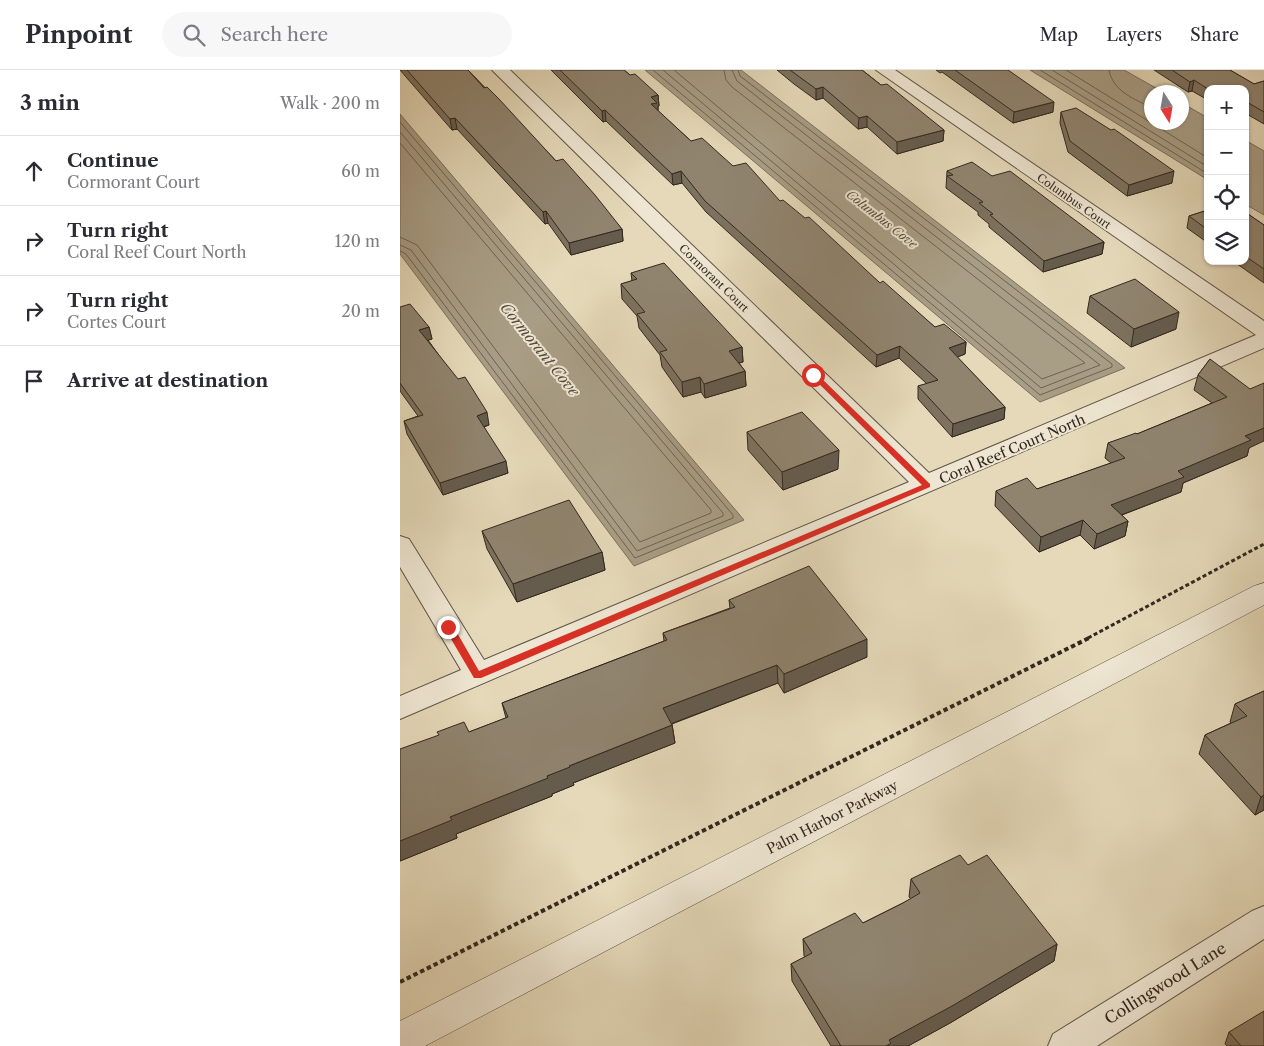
<!DOCTYPE html>
<html lang="en">
<head>
<meta charset="utf-8">
<style>
  :root { --surface:#fff; --page:#f7f7f7; --text:#2b2b33; --muted:#7c7c81; --line:#e1e1e2 }
  body { margin:0; font-family:"Libre Caslon Text",serif; background:var(--page); color:var(--text) }
  .controls { position:absolute; right:15px; top:15px; display:grid; overflow:hidden; border-radius:10px; box-shadow:0 1px 4px #0004 }
  .controls button { width:45px; height:45px; display:grid; place-items:center; padding:0; border:0; border-bottom:1px solid var(--line); background:var(--surface); color:var(--text); font:25px sans-serif }
  .compass { position:absolute; left:744px; top:15px; width:45px; height:45px; border-radius:50%; background:var(--surface); box-shadow:0 1px 4px #0004; rotate:169deg }
  .stop { position:absolute; width:15px; height:15px; margin:-11px; border:4px solid #d93025; border-radius:50%; background:#fff }
  .stop.end { background:#d93025; border-color:#fff; box-shadow:0 1px 5px #0008 }
  .list { margin:0; padding:0; list-style:none }
  h2 { display:flex; justify-content:space-between; align-items:center; height:65px; margin:0; padding:0 20px; font-size:21px }
  h2 small { font-size:16px; font-weight:400; color:var(--muted) }
  .list li { display:grid; grid-template-columns:32px 1fr auto; gap:15px; align-items:center; box-sizing:border-box; height:70px; padding:0 20px; border-top:1px solid var(--line) }
  .list b { display:block; font-size:19px; white-space:nowrap }
  .list p { margin:0; font-size:16px; white-space:nowrap; color:var(--muted) }
  .list em { font-size:16px; font-style:normal; color:var(--muted) }
  .icon { flex:none; width:28px; height:28px; fill:none; stroke:currentColor; stroke-width:2; stroke-linecap:round; stroke-linejoin:round }
  .map { position:relative; flex:none; width:864px; height:976px; overflow:hidden }
  header { display:flex; align-items:center; gap:30px; box-sizing:border-box; height:70px; padding:0 25px; background:var(--surface); border-bottom:1px solid var(--line) }
  header strong { font-size:24px }
  nav { display:flex; gap:28px; margin-inline-start:auto; font-size:18px }
  .search { width:350px; height:45px; background:var(--page); display:flex; align-items:center; gap:12px; box-sizing:border-box; padding:0 18px; border-radius:28px; color:var(--muted); font-size:19px }
  main { display:flex }
  aside { flex:1; background:var(--surface) }
  .map>svg:first-child { display:block }
  .water { fill:#a89d85; stroke:#796e5c }
  .lines { fill:none; stroke-linecap:round; stroke-linejoin:round }
  .shore { stroke:#6e6252; stroke-width:1 }
  .minor-casing { stroke:#605446; stroke-width:2 }
  .tertiary-casing { stroke:#605446; stroke-width:1 }
  .path-far1 { stroke:#33281f; stroke-width:3; stroke-dasharray:4 2.5; stroke-linecap:butt }
  .path { stroke:#33281f; stroke-width:4; stroke-dasharray:4.5 3; stroke-linecap:butt }
  .minor { fill:#eee6d2; fill-rule:evenodd }
  .tertiary { fill:#eee6d2; fill-rule:evenodd }
  .wall { fill:#7c725f; stroke:#33281f }
  .shaded-wall { fill:#655c4e; stroke:#33281f }
  .building { fill:#90846f; stroke:#33281f }
  .route { fill:#d93025 }
  .labels { text-anchor:middle; dominant-baseline:central; stroke-width:4; stroke-linejoin:round; paint-order:stroke }
  .far-street-label { font-size:11px; fill:#33281f; stroke:#eee6d2 }
  .far-water-label { font-size:12px; font-style:italic; fill:#564b3e; stroke:#eee6d2 }
  .street-label { font-size:14px; fill:#33281f; stroke:#eee6d2 }
  .water-label { font-size:15px; font-style:italic; fill:#564b3e; stroke:#eee6d2 }
  .near-street-label { font-size:16px; fill:#33281f; stroke:#eee6d2 }
</style>
</head>
<body>
<header>
<strong>Pinpoint</strong>
<div class="search"><svg class="icon" aria-label="search" viewBox="0 0 24 24"><circle cx="10" cy="10" r="6"/><path d="M15 15l6 6"/></svg>Search here</div>
<nav><a>Map</a><a>Layers</a><a>Share</a></nav>
</header>
<main>
<aside>
<h2>3 min<small>Walk · 200 m</small></h2>
<ul class="list">
<li><svg class="icon" aria-label="ahead" viewBox="0 0 24 24"><path d="M12 20V5M6 11l6-6 6 6"/></svg><div><b>Continue</b><p>Cormorant Court</p></div><em>60 m</em></li>
<li><svg class="icon" aria-label="right" viewBox="0 0 24 24"><path d="M7 20v-9h11M14 6l5 5-5 5"/></svg><div><b>Turn right</b><p>Coral Reef Court North</p></div><em>120 m</em></li>
<li><svg class="icon" aria-label="right" viewBox="0 0 24 24"><path d="M7 20v-9h11M14 6l5 5-5 5"/></svg><div><b>Turn right</b><p>Cortes Court</p></div><em>20 m</em></li>
<li><svg class="icon" aria-label="arrive" viewBox="0 0 24 24"><path d="M6 21V4h12l-3 4 3 4H6"/></svg><div><b>Arrive at destination</b></div></li>
</ul>
</aside>
<div class="map">
<svg width="864" height="976" viewBox="0 0 864 976">
  <rect width="100%" height="100%" fill="#e5d9b9"/>
  <filter id="stains"><feTurbulence type="fractalNoise" baseFrequency=".004" numOctaves="4"/><feColorMatrix values="0 0 0 0 .2 0 0 0 0 .09 0 0 0 0 .02 0 0 0 .5 -.17"/></filter>
  <radialGradient id="worn" r=".72"><stop offset=".6" stop-color="#630" stop-opacity="0"/><stop offset="1" stop-color="#630" stop-opacity=".3"/></radialGradient>
  <g class="water">
    <path d="M245,0H341L725,298L640,332Z"/>
    <path d="M630,0H724L763,22H752V52H782V33L808,48V110Z"/>
    <path d="M0,44L344,450L234,496L0,184Z"/>
    <path d="M845,70L864,81V145L845,134Z"/>
  </g>
  <g class="lines">
    <g class="shore">
      <path d="M253,0L640,325L712,297V294L340,6L338,0"/>
      <path d="M263,0L641,318L700,295L337,11L332,0"/>
      <path d="M274,0L642,309L685,293L332,17L326,10L324,0"/>
      <path d="M640,0L808,104"/>
      <path d="M652,0L808,97"/>
      <path d="M666,0L808,88"/>
      <path d="M709,0C713,22 735,29 752,38"/>
      <path d="M0,52L333,445V448L235,488L6,184L0,181"/>
      <path d="M0,62L323,443V446L237,481L11,180L0,175"/>
      <path d="M0,73L311,440V443L240,472L17,175L0,167"/>
    </g>
    <defs>
      <g id="minor">
        <path d="M92,0H110L529,403L856,265L476,0H495L864,251V278L0,649V626L61,600L0,497V466L9,469L84,590L509,412Z"/>
        <path d="M864,836V869L697,976H648L653,964L852,841Z"/>
      </g>
      <path id="tertiary" d="M864,513V535L25,976H0V951L854,516Z"/>
    </defs>
    <use href="#minor" class="minor-casing"/>
    <use href="#tertiary" class="tertiary-casing"/>
    <path class="path-far1" d="M688,568L864,474"/>
    <path class="path" d="M0,912L691,567"/>
    <use href="#minor" class="minor"/>
    <use href="#tertiary" class="tertiary"/>
  </g>
  <g class="wall">
    <path d="M0,0H68L222,159L223,171L171,185L148,153L145,154L57,59L52,60Z"/>
    <path d="M151,0H224L230,5L258,25L259,36H258V41L291,71L333,96L380,131L480,213L535,257L566,272L565,284L557,287L605,337L604,349L552,367L518,329V316L527,314L499,288L476,297L306,142L282,113L273,115L206,51L203,52Z"/>
    <path d="M377,0H462L481,15L544,60L543,71L497,84L467,57L458,59L423,28L416,30L394,14Z"/>
    <path d="M536,0H608L653,42L613,53L542,2L540,3Z"/>
    <path d="M754,0H830L854,14L864,11V54L845,43V19H808V30L792,21L788,22Z"/>
    <path d="M661,42L711,60L772,113L727,126L668,82L660,53Z"/>
    <path d="M547,101L592,106L704,172L702,184L643,202L589,157V154L578,145V142L546,118Z"/>
    <path d="M808,140V173L787,158L789,146Z"/>
    <path d="M845,142L864,155V213L833,191H845Z"/>
    <path d="M231,203L342,277L343,292L339,293L345,301L346,316L305,328L301,322L283,327L262,297L260,285L239,258L237,246L222,229L221,214L232,211Z"/>
    <path d="M690,226L776,259L731,277L687,243Z"/>
    <path d="M0,237L29,257L32,269L28,270L89,355L84,357L108,403L43,425L7,364L4,351L18,346L0,321Z"/>
    <path d="M810,289L849,378L847,386L783,413L781,422L722,445L728,451L725,466L694,479L680,465L639,482L595,436L596,421L637,419L711,393L705,388L708,373L737,364L812,333L794,320L798,305Z"/>
    <path d="M347,362L438,399L383,420L348,380Z"/>
    <path d="M82,461L202,482L205,500L117,532L87,479Z"/>
    <path d="M329,530L467,587L384,623L378,613L272,654L275,673L173,713L174,715L152,724V726L56,764L57,768L0,791L69,662L106,648L102,633L264,571L263,563L330,538Z"/>
    <path d="M864,621V740L855,745L799,684L805,665L831,653L830,652L835,634Z"/>
    <path d="M568,795L657,874L654,891L550,953L508,976H431L392,911L391,894L405,887L404,886L403,869L463,853L511,829L509,827L511,809Z"/>
    <path d="M829,962L864,976H827L825,974Z"/>
  </g>
  <g class="shaded-wall">
    <path d="M794,10L792,21L788,22L790,12Z"/>
    <path d="M423,17V28L416,30V19Z"/>
    <path d="M258,25L259,36H258V44L252,45L251,27Z"/>
    <path d="M654,32L653,42L613,53L614,42Z"/>
    <path d="M205,40L206,51L203,52L202,41Z"/>
    <path d="M467,46V57L458,59L459,48Z"/>
    <path d="M55,48L57,59L52,60L50,49Z"/>
    <path d="M544,60L543,71L497,84V72Z"/>
    <path d="M281,101L282,113L273,115L272,104Z"/>
    <path d="M774,101L772,113L727,126L729,115Z"/>
    <path d="M146,141L148,153L145,154L143,142Z"/>
    <path d="M222,159L223,171L171,185L169,173Z"/>
    <path d="M704,172L702,184L643,202L644,191Z"/>
    <path d="M779,242L776,259L731,277L734,259Z"/>
    <path d="M29,257L32,269L22,272L19,260Z"/>
    <path d="M566,272L565,284L548,291L549,278Z"/>
    <path d="M500,276L499,288L476,297L477,285Z"/>
    <path d="M342,277L343,292L330,295L329,281Z"/>
    <path d="M345,301L346,316L305,328L304,314Z"/>
    <path d="M300,307L301,322L283,327L282,312Z"/>
    <path d="M605,337L604,349L552,367L553,354Z"/>
    <path d="M87,342L89,355L80,358L77,346Z"/>
    <path d="M864,358V371L849,378L847,386L783,413L781,422L708,450L711,435L778,401L845,366Z"/>
    <path d="M439,380L438,399L383,420L382,402Z"/>
    <path d="M106,391L108,403L43,425L40,413Z"/>
    <path d="M683,450L680,465L639,482L641,467Z"/>
    <path d="M728,451L725,466L694,479L697,464Z"/>
    <path d="M202,482L205,500L117,532L113,514Z"/>
    <path d="M467,569V587L384,623V604Z"/>
    <path d="M377,595L378,613L265,656L263,638Z"/>
    <path d="M272,655L275,673L173,713L174,715L152,724V726L56,764L57,768L0,791V771L50,747L147,706L169,696Z"/>
    <path d="M864,725V740L855,745L861,727Z"/>
    <path d="M657,874L654,891L550,953L508,976H486L489,970Z"/>
  </g>
  <g class="building">
    <path d="M7,0H68L84,18L87,17L99,29L156,91L163,89L195,125L222,159L169,173L146,141L143,142L55,48L50,49Z"/>
    <path d="M160,0H224L230,5L235,4L258,25L251,27L257,33L251,34L291,71L302,68L333,96L346,93L380,131L383,130L405,148L409,147L480,213L483,211L535,257L544,254L566,272L549,278L605,337L553,354L518,316L538,310L500,276L477,285L305,131L281,101L272,104L205,40L202,41Z"/>
    <path d="M390,0H462L481,15L487,14L544,60L497,72L467,46L459,48L423,17L416,19Z"/>
    <path d="M555,0H608L654,32L614,42Z"/>
    <path d="M772,0H830L854,14L864,11V42L845,31V19H808L794,10L790,12Z"/>
    <path d="M676,38L711,60L714,59L774,101L729,115L670,71L661,42Z"/>
    <path d="M572,92L592,106L610,101L704,172L644,191L590,145L593,144L579,133L583,132L547,106L553,105L547,101Z"/>
    <path d="M808,140V160L789,146Z"/>
    <path d="M845,142L864,155V199L845,186Z"/>
    <path d="M264,193L342,277L329,281L345,301L304,314L300,307L282,312L260,282L267,280L237,244L245,242L221,214L237,209L231,203Z"/>
    <path d="M735,209L779,242L734,259L690,226Z"/>
    <path d="M10,234L29,257L19,260L58,309L65,307L87,342L77,346L106,391L40,413L4,351L23,345L0,313V237Z"/>
    <path d="M810,289L850,319L864,313V358L845,366L851,370L778,401L784,407L711,435L728,451L697,464L683,450L641,467L596,421L627,408L637,419L725,388L708,373L736,363L737,364L827,327L798,305Z"/>
    <path d="M402,342L439,380L382,402L347,362Z"/>
    <path d="M169,430L202,482L113,514L82,461Z"/>
    <path d="M409,496L467,569L384,604L377,595L263,638L272,655L169,696L170,697L147,706L148,708L50,747L52,750L0,771V679L39,665L37,662L64,652L69,662L108,647L102,633L267,570L263,563L335,537L329,530Z"/>
    <path d="M864,621V725L861,727L805,665L847,646L835,634Z"/>
    <path d="M560,785L568,795L587,785L657,874L552,936L489,970L491,973L486,976H441L391,894L412,883L403,869L455,843L463,853L503,833L520,823L511,809Z"/>
    <path d="M864,941V976H841L829,962Z"/>
  </g>
  <path class="route" d="M411,303H416L530,414V417L81,608H74L44,557L45,554H52L79,601L522,415L411,306Z"/>
  <g class="labels">
    <g class="far-street-label">
      <text transform="translate(674 131) rotate(35)">Columbus Court</text>
      <text transform="translate(314 208) rotate(44)">Cormorant Court</text>
    </g>
    <g class="far-water-label">
      <text transform="translate(482 149) rotate(38)">Columbus Cove</text>
    </g>
    <g class="street-label">
      <text transform="translate(612 379) rotate(-23)">Coral Reef Court North</text>
      <text transform="translate(432 747) rotate(-27)">Palm Harbor Parkway</text>
    </g>
    <g class="water-label">
      <text transform="translate(140 279) rotate(51)">Cormorant Cove</text>
    </g>
    <g class="near-street-label">
      <text transform="translate(765 913) rotate(-32)">Collingwood Lane</text>
    </g>
  </g>
  <rect width="100%" height="100%" filter="url(#stains)"/>
  <rect width="100%" height="100%" fill="url(#worn)"/>
</svg>
<div class="controls">
<button>+</button>
<button>−</button>
<button><svg class="icon" aria-label="locate" viewBox="0 0 24 24"><circle cx="12" cy="12" r="6"/><path d="M12 2v4M12 18v4M2 12h4M18 12h4"/></svg></button>
<button><svg class="icon" aria-label="layers" viewBox="0 0 24 24"><path d="M12 4l9 5-9 5-9-5zM3 14l9 5 9-5"/></svg></button>
</div>
<svg class="compass" viewBox="-18 -18 36 36"><path d="M0-13l5 13h-10z" fill="#e53935"/><path d="M0 13l5-13h-10z" fill="#7c7c81"/></svg>
<div class="stop" style="left:413px;top:305px"></div>
<div class="stop end" style="left:48px;top:557px"></div>
</div>
</main>
</body>
</html>
